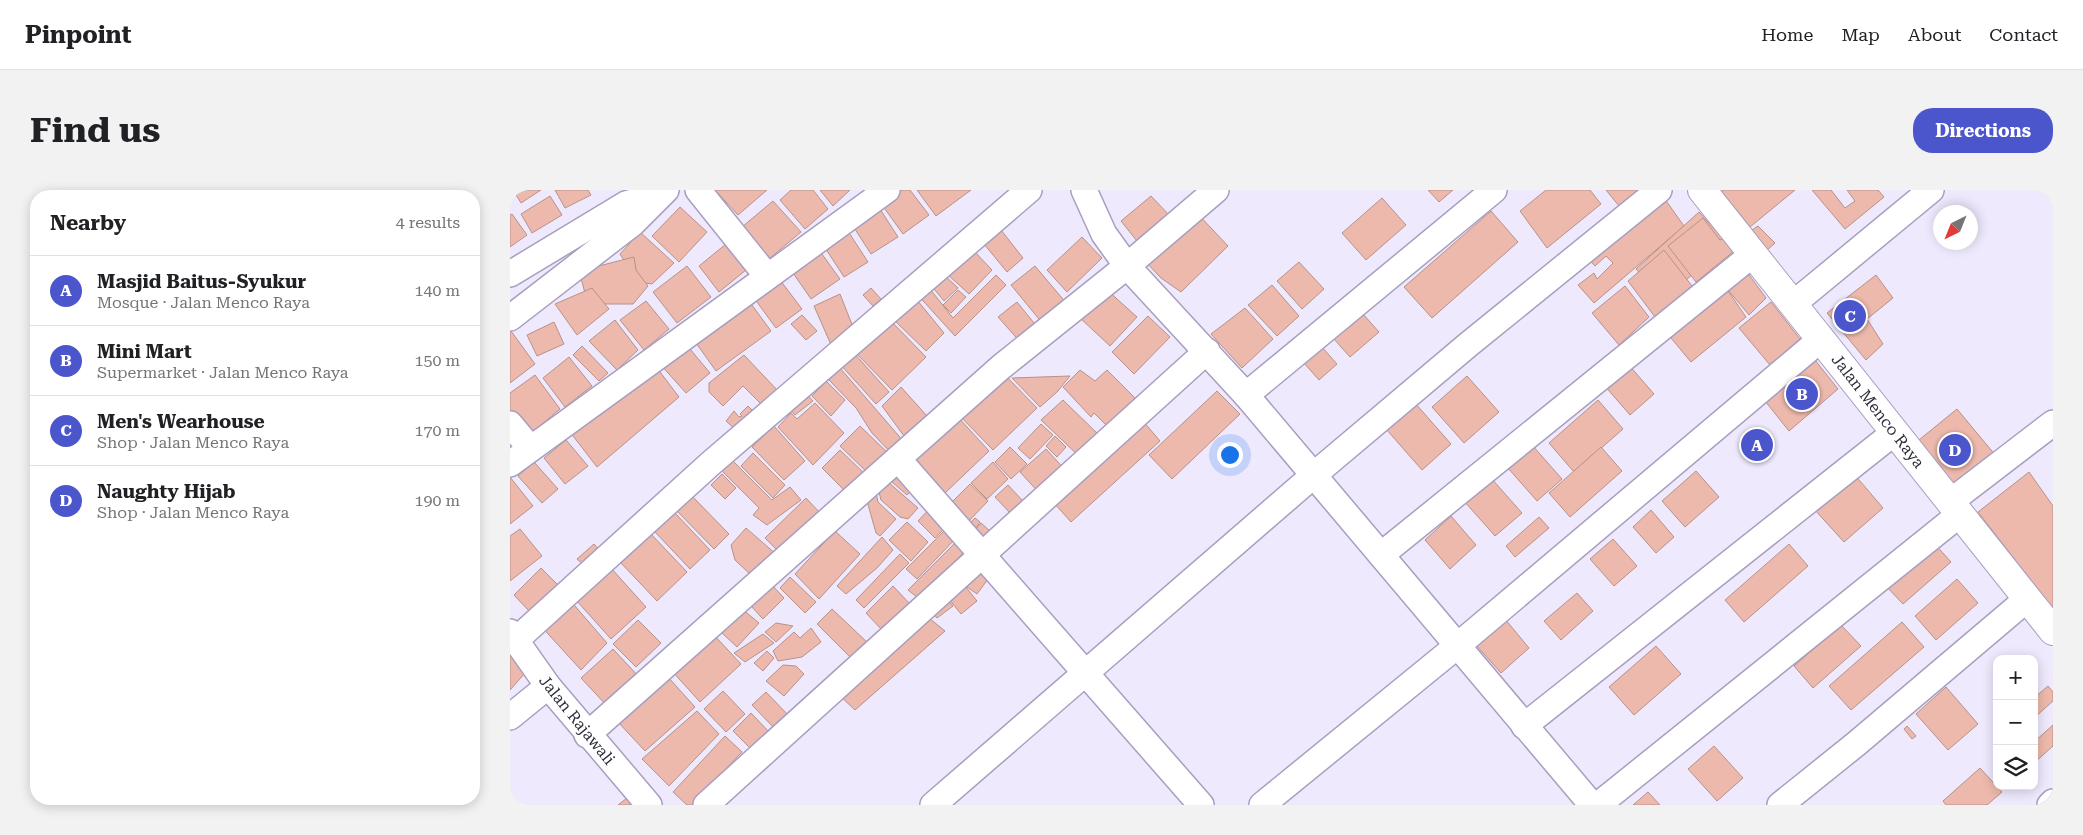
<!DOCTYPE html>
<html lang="en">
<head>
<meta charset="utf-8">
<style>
  :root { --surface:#fff; --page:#f2f2f2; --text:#202124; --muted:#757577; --line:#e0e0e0; --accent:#4c56cc }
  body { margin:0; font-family:"Roboto Serif",serif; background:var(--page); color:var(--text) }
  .controls { position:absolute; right:15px; bottom:15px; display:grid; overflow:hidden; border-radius:10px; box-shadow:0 2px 12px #0003 }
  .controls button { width:45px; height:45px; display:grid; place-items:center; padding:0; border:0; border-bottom:1px solid var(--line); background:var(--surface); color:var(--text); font:25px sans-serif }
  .compass { position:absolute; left:1423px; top:15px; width:45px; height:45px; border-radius:50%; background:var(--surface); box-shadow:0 2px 12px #0003; rotate:223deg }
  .you { position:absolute; left:719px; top:264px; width:18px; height:18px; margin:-12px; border:4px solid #fff; border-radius:50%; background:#1a73e8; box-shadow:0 0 0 8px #1a73e833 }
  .badge { display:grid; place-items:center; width:32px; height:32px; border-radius:50%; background:var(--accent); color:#fff; font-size:16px; font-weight:700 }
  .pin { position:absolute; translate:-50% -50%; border:2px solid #fff; box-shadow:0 1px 5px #0006 }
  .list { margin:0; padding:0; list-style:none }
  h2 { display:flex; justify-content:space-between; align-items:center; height:65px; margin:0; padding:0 20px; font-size:21px }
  h2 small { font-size:16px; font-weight:400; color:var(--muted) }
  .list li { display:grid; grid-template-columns:32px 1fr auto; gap:15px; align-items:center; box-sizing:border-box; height:70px; padding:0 20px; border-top:1px solid var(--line) }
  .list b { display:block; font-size:19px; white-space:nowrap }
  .list p { margin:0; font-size:16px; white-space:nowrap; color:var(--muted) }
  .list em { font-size:16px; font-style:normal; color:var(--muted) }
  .icon { flex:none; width:28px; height:28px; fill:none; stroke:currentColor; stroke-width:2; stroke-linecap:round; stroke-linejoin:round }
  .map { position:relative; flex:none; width:1543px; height:615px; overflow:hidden; border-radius:20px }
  header { display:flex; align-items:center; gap:30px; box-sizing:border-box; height:70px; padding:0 25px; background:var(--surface); border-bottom:1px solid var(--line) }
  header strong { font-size:24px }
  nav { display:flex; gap:28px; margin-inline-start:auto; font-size:18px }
  .intro { display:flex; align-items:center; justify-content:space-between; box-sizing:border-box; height:120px; padding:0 30px }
  h1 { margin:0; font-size:35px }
  .button { padding:12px 22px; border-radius:20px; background:var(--accent); color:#fff; font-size:18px; font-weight:700 }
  main { display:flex; gap:30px; padding:0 30px }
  aside { flex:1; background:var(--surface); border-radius:20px; box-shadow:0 2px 12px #0003 }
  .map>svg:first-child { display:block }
  .building { fill:#edb9ac; stroke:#b89188 }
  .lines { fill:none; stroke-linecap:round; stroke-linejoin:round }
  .minor-casing { stroke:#a89ebf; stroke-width:28 }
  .secondary-casing { stroke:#a89ebf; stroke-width:30 }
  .minor { stroke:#fff; stroke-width:25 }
  .secondary { stroke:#fff; stroke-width:28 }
  .labels { text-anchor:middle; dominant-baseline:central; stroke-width:4.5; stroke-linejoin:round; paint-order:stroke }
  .street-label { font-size:16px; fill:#312d3b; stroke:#fff }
</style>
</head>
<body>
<header>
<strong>Pinpoint</strong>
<nav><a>Home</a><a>Map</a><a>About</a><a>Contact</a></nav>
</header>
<div class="intro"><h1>Find us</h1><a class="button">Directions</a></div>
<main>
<aside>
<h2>Nearby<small>4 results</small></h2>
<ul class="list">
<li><span class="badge">A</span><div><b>Masjid Baitus-Syukur</b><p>Mosque · Jalan Menco Raya</p></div><em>140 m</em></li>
<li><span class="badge">B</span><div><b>Mini Mart</b><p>Supermarket · Jalan Menco Raya</p></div><em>150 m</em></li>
<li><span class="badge">C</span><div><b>Men's Wearhouse</b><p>Shop · Jalan Menco Raya</p></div><em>170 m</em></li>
<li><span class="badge">D</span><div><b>Naughty Hijab</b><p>Shop · Jalan Menco Raya</p></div><em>190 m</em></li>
</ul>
</aside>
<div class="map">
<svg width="1543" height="615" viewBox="0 0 1543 615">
  <rect width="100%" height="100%" fill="#efe9fe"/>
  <g class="building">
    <path d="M3,0H31L11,13Z"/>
    <path d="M45,0H78L81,5L55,18Z"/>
    <path d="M205,0H257L228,25Z"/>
    <path d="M281,0H303L318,19L295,39L270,10Z"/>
    <path d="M310,0H340L323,16Z"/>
    <path d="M392,0H400L419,25L393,44L372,15Z"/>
    <path d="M407,0H461L426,26Z"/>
    <path d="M918,0H943L929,12Z"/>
    <path d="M1036,0H1080L1091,14L1037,58L1010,21Z"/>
    <path d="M1096,0H1129L1109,16Z"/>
    <path d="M1213,0H1285L1240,37L1212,2Z"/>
    <path d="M1302,0H1321L1335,18L1345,11L1337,0H1368L1374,7L1335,39Z"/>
    <path d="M1152,5L1174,36L1084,113L1068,95L1084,83L1087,89L1103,73L1096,66L1085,76L1074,64Z"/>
    <path d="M40,6L52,25L22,43L11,24Z"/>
    <path d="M641,6L661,27L631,56L611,31Z"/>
    <path d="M872,8L896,35L856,70L832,43Z"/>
    <path d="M263,11L291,42L259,69L232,37Z"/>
    <path d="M368,16L388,47L361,64L341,33Z"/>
    <path d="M170,17L197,42L169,72L142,46Z"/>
    <path d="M981,21L1008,52L922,128L894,97Z"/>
    <path d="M686,22L718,56L671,102L651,88L634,70Z"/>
    <path d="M1189,22L1217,53L1154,110L1126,79Z"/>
    <path d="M2,24L17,45L0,57V25Z"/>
    <path d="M1193,28L1210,50L1215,48L1224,61L1186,92L1158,56Z"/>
    <path d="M334,35L358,72L334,87L310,50Z"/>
    <path d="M1248,36L1265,53L1256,61L1239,42Z"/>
    <path d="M491,40L513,68L497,82L474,54Z"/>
    <path d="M130,42L164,73L142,94L128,92L110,64Z"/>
    <path d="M572,47L592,68L557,102L537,80Z"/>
    <path d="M216,54L236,80L209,102L189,76Z"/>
    <path d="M309,60L330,89L301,109L281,80Z"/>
    <path d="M1154,60L1182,96L1145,127L1118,91Z"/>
    <path d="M464,61L482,80L459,104L437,84Z"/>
    <path d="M124,67L126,80L138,96L123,114H78L69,81Z"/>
    <path d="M789,72L814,99L792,119L767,91Z"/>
    <path d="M177,76L201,107L167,133L143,102Z"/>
    <path d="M525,76L557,114L533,134L501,95Z"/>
    <path d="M1234,78L1256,108L1239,125L1214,95Z"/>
    <path d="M431,82L448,98L434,111L420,94Z"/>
    <path d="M486,85L496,95L445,146L405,102L416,94L443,128Z"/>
    <path d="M1366,85L1383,108L1357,129L1373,154L1356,170L1317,123Z"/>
    <path d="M270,90L292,119L266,138L244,108Z"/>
    <path d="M762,95L789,126L767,146L738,115Z"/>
    <path d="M1214,95L1236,127L1181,172L1156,142Z"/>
    <path d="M1115,96L1139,127L1109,155L1082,123Z"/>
    <path d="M82,98L99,119L67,145L45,114Z"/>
    <path d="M361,98L371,109L363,116L353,105Z"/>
    <path d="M596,99L627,127L600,156L569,127Z"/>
    <path d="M448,100L456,107L441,123L433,115Z"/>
    <path d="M330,104L343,137L322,157L304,116Z"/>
    <path d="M403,105L434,143L416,161L383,129Z"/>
    <path d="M236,107L261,141L206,181L181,146Z"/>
    <path d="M136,111L159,139L134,160L110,130Z"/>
    <path d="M507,112L528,138L512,154L488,127Z"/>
    <path d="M1261,112L1290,149L1260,175L1229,138Z"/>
    <path d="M845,115L869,142L840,167L816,140Z"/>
    <path d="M735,118L763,149L732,178L701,144Z"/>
    <path d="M292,125L307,141L296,150L281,134Z"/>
    <path d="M638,126L660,147L624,184L602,162Z"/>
    <path d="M377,127L416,167L382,200L343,160Z"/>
    <path d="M105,130L128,160L107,180L79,151Z"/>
    <path d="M44,132L54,154L27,166L17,145Z"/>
    <path d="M1,141L25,174L0,193V142Z"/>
    <path d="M804,148L827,174L809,190L786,164Z"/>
    <path d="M175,153L200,183L176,203L150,174Z"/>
    <path d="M72,156L98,183L89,191L63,165Z"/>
    <path d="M342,161L379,202L366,214L329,173Z"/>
    <path d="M234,165L269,202L254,217L233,196L213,216L199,202V193Z"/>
    <path d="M59,167L82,196L55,217L33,188Z"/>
    <path d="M1305,170L1328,199L1279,241L1255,211Z"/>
    <path d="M1118,174L1144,204L1120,225L1094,195Z"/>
    <path d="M147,178L169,207L87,277L60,242Z"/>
    <path d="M330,178L395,253L383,265L362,243L346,218L319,190Z"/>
    <path d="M570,180L585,191L597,180L626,209L603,242L584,223L581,227L553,197Z"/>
    <path d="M491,181L527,218L483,260L447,223Z"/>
    <path d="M25,185L50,219L19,245L0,221V203Z"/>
    <path d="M560,186L547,202L530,217L502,188Z"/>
    <path d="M957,186L989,222L954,253L922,217Z"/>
    <path d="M316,191L335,210L321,226L302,206Z"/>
    <path d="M391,197L417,226L394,246L372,216Z"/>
    <path d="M293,200L303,211L285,225L277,216Z"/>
    <path d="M707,201L730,224L662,289L639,265Z"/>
    <path d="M553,210L591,247L571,268L531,230Z"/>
    <path d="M1088,210L1113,239L1064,282L1039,253Z"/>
    <path d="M305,213L334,243L303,275L268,237L281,223L287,229Z"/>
    <path d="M905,213L941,254L912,280L876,239Z"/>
    <path d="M238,216L249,227L225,239L216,231L224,221L229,227L232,226L230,224Z"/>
    <path d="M1447,219L1486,266L1443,301L1404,254Z"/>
    <path d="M447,226L479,261L435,303L402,269Z"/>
    <path d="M633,231L650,251L561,332L544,313Z"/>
    <path d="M531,234L543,245L520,269L508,258Z"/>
    <path d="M264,236L295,271L274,290L242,257Z"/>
    <path d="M350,236L382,267L362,287L330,256Z"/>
    <path d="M545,246L556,257L547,267L536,256Z"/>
    <path d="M56,250L78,276L55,294L34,268Z"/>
    <path d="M1022,255L1052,289L1027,311L997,277Z"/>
    <path d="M500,257L517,274L501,289L485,272Z"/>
    <path d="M1091,257L1112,281L1060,327L1039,303Z"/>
    <path d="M536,259L558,283L532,306L510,282Z"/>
    <path d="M330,260L360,289L342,308L312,278Z"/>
    <path d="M243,263L275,295L263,308L231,276Z"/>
    <path d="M223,271L262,310L280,297L291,310L257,335L243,325L249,318L212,281Z"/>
    <path d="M24,272L48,299L32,313L8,286Z"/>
    <path d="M483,272L498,289L477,309L461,293Z"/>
    <path d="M391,281L406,295L397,305L382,292Z"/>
    <path d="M1186,281L1209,307L1175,337L1152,311Z"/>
    <path d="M1519,282L1543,316V419L1468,322Z"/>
    <path d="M212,284L226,298L215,309L201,295Z"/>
    <path d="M1344,284L1373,318L1334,352L1304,319Z"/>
    <path d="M0,287L23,316L0,334Z"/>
    <path d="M981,288L1012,323L985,346L954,311Z"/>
    <path d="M378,292L408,318L398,329L390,327L371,310L369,302Z"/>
    <path d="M460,294L478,311L457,333L439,315Z"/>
    <path d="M498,295L513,311L500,323L485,307Z"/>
    <path d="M365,298L368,312L386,329L370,346L366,343L357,311Z"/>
    <path d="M181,305L219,344L204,359L166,320Z"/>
    <path d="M296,308L311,324L270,363L255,348Z"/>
    <path d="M423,315L440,333L425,348L408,331Z"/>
    <path d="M1141,320L1164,347L1146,363L1123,337Z"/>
    <path d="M165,323L200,360L180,379L145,342Z"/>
    <path d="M941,326L966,355L940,379L915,350Z"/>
    <path d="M1029,327L1039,338L1005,367L996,356Z"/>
    <path d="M465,328L470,332L464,341L471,333L480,341L468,353L458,335Z"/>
    <path d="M397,332L418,352L401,371L379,350Z"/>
    <path d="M236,338L267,365L241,385L225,370L221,355Z"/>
    <path d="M10,339L32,366L0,391V346Z"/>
    <path d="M436,339L446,348L407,389L396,379Z"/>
    <path d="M325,341L350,364L309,409L285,384Z"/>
    <path d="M141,344L177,382L147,411L111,373Z"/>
    <path d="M372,347L383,360L367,378L336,404L327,396Z"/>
    <path d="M450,348L459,357L408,408L398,400Z"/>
    <path d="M1103,349L1127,376L1104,396L1080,369Z"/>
    <path d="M1423,352L1441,372L1393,414L1375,395Z"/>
    <path d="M84,354L90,361L75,376L67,369Z"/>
    <path d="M1279,354L1298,376L1234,432L1215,410Z"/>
    <path d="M390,364L399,373L354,418L346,410Z"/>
    <path d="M474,374L484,381L467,404L457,397Z"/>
    <path d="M31,378L51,398L28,422L19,421L4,405Z"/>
    <path d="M101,378L136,417L101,449L66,410Z"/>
    <path d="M280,387L306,412L295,423L270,398Z"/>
    <path d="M1447,389L1468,413L1426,450L1405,426Z"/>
    <path d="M261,394L274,408L253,429L240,415Z"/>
    <path d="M383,396L400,414L373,441L356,423Z"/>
    <path d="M455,396L467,411L451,424L439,409Z"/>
    <path d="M1067,403L1083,421L1051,450L1034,431Z"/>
    <path d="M58,408L97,453L71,480L29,434Z"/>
    <path d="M436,408L443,416L427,428L420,420Z"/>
    <path d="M232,419L249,433L227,457L211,442Z"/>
    <path d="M322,419L359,454L343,470L307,434Z"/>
    <path d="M414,424L435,441L345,520L327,503Z"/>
    <path d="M995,429L1019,458L991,483L966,455Z"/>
    <path d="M128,430L151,453L126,477L103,454Z"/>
    <path d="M1392,432L1414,457L1341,520L1319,496Z"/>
    <path d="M266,433L283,436L266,452L255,442Z"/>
    <path d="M1331,435L1351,456L1303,498L1284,476Z"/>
    <path d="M301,438L311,452L292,467L268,471L263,461L284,442L290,448Z"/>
    <path d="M203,444L231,474L190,512L162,481Z"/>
    <path d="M253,444L264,453L235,472L224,463Z"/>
    <path d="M1146,456L1171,484L1124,525L1099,497Z"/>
    <path d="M103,459L130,488L98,517L71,488Z"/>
    <path d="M257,461L264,468L253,481L244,473Z"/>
    <path d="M0,466L16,482L0,500Z"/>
    <path d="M273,475L286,476L294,484L274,506L256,491Z"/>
    <path d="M158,487L185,517L135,561L108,532Z"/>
    <path d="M1538,496L1543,502V511L1524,528V508Z"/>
    <path d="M1436,497L1468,534L1438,560L1406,524Z"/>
    <path d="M213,501L235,524L216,542L194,519Z"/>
    <path d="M256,502L278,525L265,539L242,515Z"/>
    <path d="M187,521L209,544L159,596L132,569Z"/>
    <path d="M241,523L261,544L243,561L223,541Z"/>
    <path d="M1543,535V556L1524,573V552Z"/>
    <path d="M1397,536L1406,546L1402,549L1394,539Z"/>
    <path d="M215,546L232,562L182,615H177L163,602Z"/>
    <path d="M1204,556L1233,588L1207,611L1178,579Z"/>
    <path d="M1470,578L1492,602L1477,615H1436L1433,611Z"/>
    <path d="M1138,602L1150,615H1123Z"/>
    <path d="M117,608L123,615H108Z"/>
  </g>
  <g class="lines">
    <defs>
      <g id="minor">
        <path d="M188,0L257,86"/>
        <path d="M574,0L594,44L617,76L736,205L1082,615"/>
        <path d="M0,84L116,14L149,4"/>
        <path d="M1283,114L1421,0"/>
        <path d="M0,128L123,33L156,0"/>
        <path d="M736,205L984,0"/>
        <path d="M0,234L20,258"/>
        <path d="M388,269L691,615"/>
        <path d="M0,274L377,0"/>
        <path d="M1440,312L1543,233"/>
        <path d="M871,365L1243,64"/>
        <path d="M0,442L38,496L139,615"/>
        <path d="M6,450L200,274L519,0"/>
        <path d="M0,527L38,496"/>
        <path d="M1014,536L1385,242"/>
        <path d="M77,545L491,177L617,76L706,0"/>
        <path d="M196,615L697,161"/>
        <path d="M423,615L812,278L959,154L1149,0"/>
        <path d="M752,615L947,456L1311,149"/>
        <path d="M1088,615L1450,324"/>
        <path d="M1270,615L1346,554L1517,409"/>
        <path d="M1540,615L1543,612"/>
      </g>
      <path id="secondary" d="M1192,0L1543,441"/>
    </defs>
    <use href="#minor" class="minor-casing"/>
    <use href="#secondary" class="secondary-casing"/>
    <use href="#minor" class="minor"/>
    <use href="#secondary" class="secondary"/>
  </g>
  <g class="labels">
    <g class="street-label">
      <text transform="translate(1368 221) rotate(52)">Jalan Menco Raya</text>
      <text transform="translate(67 530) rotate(51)">Jalan Rajawali</text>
    </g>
  </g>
</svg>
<div class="controls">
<button>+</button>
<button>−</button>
<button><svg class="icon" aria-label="layers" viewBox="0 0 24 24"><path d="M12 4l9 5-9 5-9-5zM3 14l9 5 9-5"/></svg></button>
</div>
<svg class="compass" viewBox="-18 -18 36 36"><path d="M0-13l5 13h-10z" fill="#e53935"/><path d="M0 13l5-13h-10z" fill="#757577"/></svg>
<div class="you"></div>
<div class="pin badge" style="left:1247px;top:255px">A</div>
<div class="pin badge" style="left:1292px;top:204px">B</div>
<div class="pin badge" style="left:1340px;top:126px">C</div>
<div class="pin badge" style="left:1445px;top:260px">D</div>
</div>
</main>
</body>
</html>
